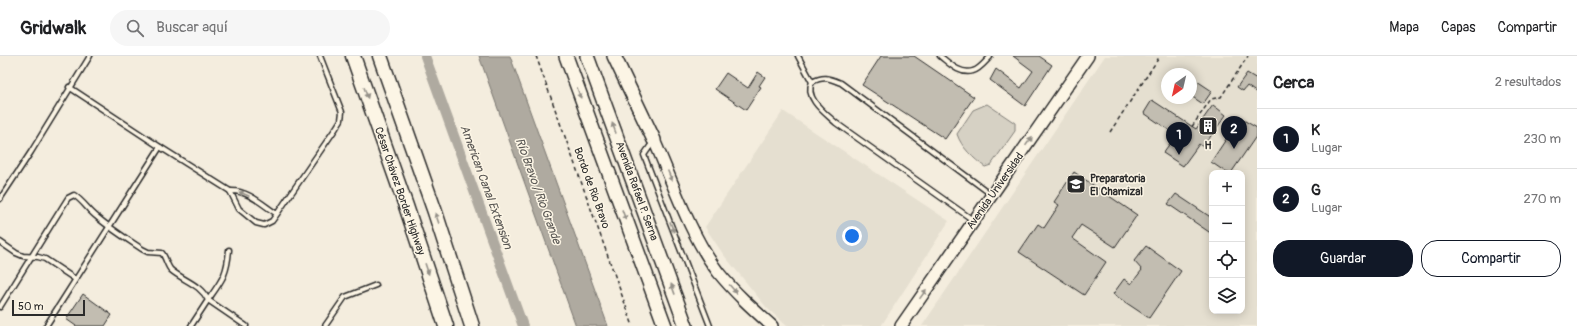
<!DOCTYPE html>
<html lang="es">
<head>
<meta charset="utf-8">
<style>
  :root { --surface:#fff; --page:#f6f6f6; --text:#202124; --muted:#757577; --line:#e0e0e0; --accent:#111827 }
  body { margin:0; font-family:Pangolin,sans-serif; background:var(--page); color:var(--text) }
  .controls { position:absolute; right:12px; bottom:12px; display:grid; overflow:hidden; border-radius:8px; box-shadow:0 2px 10px #0003 }
  .controls button { width:36px; height:36px; display:grid; place-items:center; padding:0; border:0; border-bottom:1px solid var(--line); background:var(--surface); color:var(--text); font:20px sans-serif }
  .compass { position:absolute; left:1161px; top:12px; width:36px; height:36px; border-radius:50%; background:var(--surface); box-shadow:0 2px 10px #0003; rotate:214deg }
  .scale { position:absolute; left:12px; bottom:10px; width:73px; box-sizing:border-box; padding-left:4px; border:2px solid #2b2b2b; border-top:0; font-size:11px; line-height:14px; white-space:nowrap; color:#2b2b2b; -webkit-text-stroke:3px #fcf5e5; paint-order:stroke }
  .you { position:absolute; left:852px; top:180px; width:14px; height:14px; margin:-10px; border:3px solid #fff; border-radius:50%; background:#1a73e8; box-shadow:0 0 0 6px #1a73e833 }
  .badge { display:grid; place-items:center; width:26px; height:26px; border-radius:50%; background:var(--accent); color:#fff; font-size:13px; font-weight:700 }
  .pin { position:absolute; translate:-50% -33px; filter:drop-shadow(0 1px 2px #0008) }
  .pin::after { content:''; position:absolute; top:21px; width:14px; height:12px; background:inherit; clip-path:polygon(0 0,100% 0,50% 100%) }
  .list { margin:0; padding:0; list-style:none }
  h2 { display:flex; justify-content:space-between; align-items:center; height:52px; margin:0; padding:0 16px; font-size:17px }
  h2 small { font-size:13px; font-weight:400; color:var(--muted) }
  .list li { display:grid; grid-template-columns:26px 1fr auto; gap:12px; align-items:center; box-sizing:border-box; height:60px; padding:0 16px; border-top:1px solid var(--line) }
  .list b { display:block; font-size:15px; white-space:nowrap }
  .list p { margin:0; font-size:13px; white-space:nowrap; color:var(--muted) }
  .list em { font-size:13px; font-style:normal; color:var(--muted) }
  .actions { display:flex; gap:8px; padding:12px 16px }
  .actions a { flex:1; padding:9px 0; border:1px solid var(--accent); border-radius:16px; text-align:center; font-size:14px; color:var(--accent) }
  .actions .main { background:var(--accent); color:#fff }
  .icon { flex:none; width:22px; height:22px; fill:none; stroke:currentColor; stroke-width:2; stroke-linecap:round; stroke-linejoin:round }
  .map { position:relative; flex:none; width:1257px; height:270px; overflow:hidden }
  header { display:flex; align-items:center; gap:24px; box-sizing:border-box; height:56px; padding:0 20px; background:var(--surface); border-bottom:1px solid var(--line) }
  header strong { font-size:19px }
  nav { display:flex; gap:22px; margin-inline-start:auto; font-size:14px }
  .search { width:280px; height:36px; background:var(--page); display:flex; align-items:center; gap:10px; box-sizing:border-box; padding:0 14px; border-radius:22px; color:var(--muted); font-size:15px }
  main { display:flex }
  aside { flex:1; background:var(--surface) }
  .map>svg:first-child { display:block }
  .built { fill:#e5dfd0; fill-rule:evenodd }
  .green { fill:#d6d1c4; stroke:#807e78 }
  .water { fill:#afaaa0; stroke:#7a7771 }
  .lines { fill:none; stroke-linecap:round; stroke-linejoin:round }
  .canal { stroke:#afaaa0; stroke-width:10 }
  .building { fill:#c2bdb1; stroke:#2b2b2b }
  .service-casing { stroke:#2b2b2b; stroke-width:7 }
  .secondary-casing { stroke:#2b2b2b; stroke-width:14 }
  .trunk-casing { stroke:#2b2b2b; stroke-width:16 }
  .motorway-casing { stroke:#2b2b2b; stroke-width:17 }
  .path { stroke:#2b2b2b; stroke-width:1.5; stroke-dasharray:4 3; stroke-linecap:butt }
  .service { stroke:#fcf5e5; stroke-width:4 }
  .secondary { stroke:#fcf5e5; stroke-width:11 }
  .trunk { stroke:#fcf5e5; stroke-width:13 }
  .motorway { stroke:#fcf5e5; stroke-width:14 }
  .oneway { fill:#949088 }
  .labels { text-anchor:middle; dominant-baseline:central; stroke-width:3; stroke-linejoin:round; paint-order:stroke }
  .poi-label { font-size:11px; font-weight:bold; fill:#2b2b2b; stroke:#fcf5e5 }
  .street-label { font-size:11px; fill:#2b2b2b; stroke:#fcf5e5 }
  .water-label { font-size:12px; font-style:italic; fill:#595754; stroke:#fcf5e5 }
</style>
</head>
<body>
<header>
<strong>Gridwalk</strong>
<div class="search"><svg class="icon" aria-label="search" viewBox="0 0 24 24"><circle cx="10" cy="10" r="6"/><path d="M15 15l6 6"/></svg>Buscar aquí</div>
<nav><a>Mapa</a><a>Capas</a><a>Compartir</a></nav>
</header>
<main>
<div class="map">
<svg width="1257" height="270" viewBox="0 0 1257 270">
  <rect width="100%" height="100%" fill="#f4edde"/>
  <filter id="ink" filterUnits="userSpaceOnUse"><feTurbulence type="fractalNoise" baseFrequency=".025" numOctaves="2"/><feDisplacementMap in="SourceGraphic" scale="8" xChannelSelector="R" yChannelSelector="G"/><feConvolveMatrix kernelMatrix="1 2 1 2 8 2 1 2 1" color-interpolation-filters="sRGB"/></filter>
  <g filter="url(#ink)">
    <g class="built">
      <path d="M1105,0H1257V270H922ZM1167,18H1191V42H1167ZM1212,117H1242V255H1212Z"/>
      <path d="M783,55L949,165L881,270H787L767,252L723,198L705,171Z"/>
    </g>
    <path class="green" d="M987,48L1015,67V75L991,109L985,111C974,103 961,91 957,78L973,54Z"/>
    <path class="water" d="M479,0H510L608,270H576Z"/>
    <g class="lines">
      <path class="canal" d="M425,0L523,270"/>
    </g>
    <g class="building">
      <path d="M881,0H914L974,41L945,83L862,29Z"/>
      <path d="M1013,0H1039L1052,9L1025,50L990,24L996,13L1021,32L1033,15Z"/>
      <path d="M758,16L765,21L759,30L761,31L746,54L715,33L726,17L748,32Z"/>
      <path d="M1247,17L1257,23V37L1247,30L1243,35L1237,31Z"/>
      <path d="M1191,21L1212,35L1203,48L1191,40Z"/>
      <path d="M1152,44L1196,73L1213,49L1226,59L1203,91L1199,88L1183,110L1163,97L1176,79L1144,57Z"/>
      <path d="M1240,62L1257,72V79L1231,117H1227L1211,106Z"/>
      <path d="M1074,116L1137,159L1115,191L1081,169L1072,182L1106,206L1084,239L1019,196L1038,168L1044,172L1059,149L1054,146Z"/>
      <path d="M1176,138L1212,162V178L1168,148Z"/>
      <path d="M1146,190L1181,215L1149,262L1113,238L1124,223L1131,228L1142,214L1134,205Z"/>
      <path d="M83,238L112,259L105,270H76L66,263Z"/>
    </g>
    <g class="lines">
      <defs>
        <g id="service">
          <path d="M798,0L812,26"/>
          <path d="M940,0C949,7 960,19 973,15C979,14 986,5 990,1"/>
          <path d="M69,31L160,91L230,135"/>
          <path d="M653,86L644,99L710,270"/>
          <path d="M0,143L31,96L90,0"/>
          <path d="M277,158C263,149 248,134 230,135L239,153L256,167L264,169L272,165L277,158L336,72L341,64L342,56L320,0"/>
          <path d="M973,164L836,67C825,57 804,42 812,26C824,20 828,22 841,27L992,139"/>
          <path d="M0,186L16,197L23,200L38,201L45,203L75,223"/>
          <path d="M229,194C227,219 222,224 208,244L246,270"/>
          <path d="M0,251L68,142L74,139C84,146 88,154 97,161C111,173 127,183 142,193L148,196L162,197C166,202 167,210 171,214C184,225 200,228 208,244L191,270"/>
          <path d="M46,270L160,91"/>
          <path d="M325,270L345,241L376,229"/>
        </g>
        <g id="secondary">
          <path d="M654,84C673,127 690,179 718,216C734,236 753,253 772,270"/>
          <path d="M901,270L1088,0"/>
        </g>
        <g id="trunk">
          <path d="M566,0L665,270"/>
          <path d="M587,0L686,270"/>
          <path d="M614,0L654,84"/>
        </g>
        <g id="motorway">
          <path d="M353,0L406,150L446,270"/>
          <path d="M380,0L435,156L472,270"/>
        </g>
      </defs>
      <use href="#service" class="service-casing"/>
      <use href="#secondary" class="secondary-casing"/>
      <use href="#trunk" class="trunk-casing"/>
      <use href="#motorway" class="motorway-casing"/>
      <g class="path">
        <path d="M536,0L633,270"/>
        <path d="M1110,76L1160,0"/>
        <path d="M1180,88L1211,43L1221,41L1248,0"/>
      </g>
      <use href="#service" class="service"/>
      <use href="#secondary" class="secondary"/>
      <use href="#trunk" class="trunk"/>
      <use href="#motorway" class="motorway"/>
    </g>
    <defs><path id="oneway-solid" d="M-6-.8H1V-3.2L6.5 0L1 3.2V.8H-6Z"/></defs>
    <g class="oneway">
      <use href="#oneway-solid" transform="translate(366 37) rotate(71)"/>
      <use href="#oneway-solid" transform="translate(579 37) rotate(70)"/>
      <use href="#oneway-solid" transform="translate(614 72) rotate(-110)"/>
      <use href="#oneway-solid" transform="translate(1029 85) rotate(-55)"/>
      <use href="#oneway-solid" transform="translate(670 120) rotate(67)"/>
      <use href="#oneway-solid" transform="translate(244 138) rotate(-157)"/>
      <use href="#oneway-solid" transform="translate(624 159) rotate(70)"/>
      <use href="#oneway-solid" transform="translate(437 162) rotate(-109)"/>
      <use href="#oneway-solid" transform="translate(672 171) rotate(69)"/>
      <use href="#oneway-solid" transform="translate(427 213) rotate(71)"/>
      <use href="#oneway-solid" transform="translate(673 233) rotate(-110)"/>
      <use href="#oneway-solid" transform="translate(733 233) rotate(49)"/>
      <use href="#oneway-solid" transform="translate(923 238) rotate(-55)"/>
    </g>
  </g>
  <defs>
    <symbol id="building-square" viewBox="-11 -11 22 22"><rect x="-9" y="-9" width="18" height="18" rx="4" fill="#2b2b2b" stroke="#fcf5e5"/><path d="M-4-6H4V6H1V3H-1V6H-4ZM-2.5-4.3h1.7v1.8h-1.7ZM.8-4.3h1.7v1.8H.8ZM-2.5-1h1.7V.8h-1.7ZM.8-1h1.7V.8H.8Z" fill="#fff"/></symbol>
    <symbol id="school-square" viewBox="-11 -11 22 22"><rect x="-9" y="-9" width="18" height="18" rx="4" fill="#2b2b2b" stroke="#fcf5e5"/><path d="M0-5L7-2L0 1L-7-2ZM-4 1L0 2.5L4 1V4Q0 6-4 4Z" fill="#fff"/></symbol>
  </defs>
  <g fill-rule="evenodd">
    <use href="#building-square" x="1197" y="59" width="22" height="22"/>
    <use href="#school-square" x="1065" y="117" width="22" height="22"/>
  </g>
  <g class="labels">
    <g class="poi-label">
      <text x="1208" y="89">H</text>
      <text x="1090" y="122" text-anchor="start">Preparatoria<tspan x="1090" dy="13">El Chamizal</tspan></text>
    </g>
    <g class="street-label">
      <text transform="translate(592 132) rotate(70)">Bordo de Rio Bravo</text>
      <text transform="translate(400 135) rotate(71)">César Chávez Border Highway</text>
      <text transform="translate(637 135) rotate(70)">Avenida Rafael P. Serna</text>
      <text transform="translate(995 135) rotate(-55)">Avenida Universidad</text>
    </g>
    <g class="water-label">
      <text transform="translate(486 131) rotate(70)">American Canal Extension</text>
      <text transform="translate(538 135) rotate(70)">Río Bravo / Rio Grande</text>
    </g>
  </g>
</svg>
<div class="controls">
<button>+</button>
<button>−</button>
<button><svg class="icon" aria-label="locate" viewBox="0 0 24 24"><circle cx="12" cy="12" r="6"/><path d="M12 2v4M12 18v4M2 12h4M18 12h4"/></svg></button>
<button><svg class="icon" aria-label="layers" viewBox="0 0 24 24"><path d="M12 4l9 5-9 5-9-5zM3 14l9 5 9-5"/></svg></button>
</div>
<svg class="compass" viewBox="-18 -18 36 36"><path d="M0-13l5 13h-10z" fill="#e53935"/><path d="M0 13l5-13h-10z" fill="#757577"/></svg>
<div class="scale">50 m</div>
<div class="you"></div>
<div class="pin badge" style="left:1179px;top:99px">1</div>
<div class="pin badge" style="left:1234px;top:93px">2</div>
</div>
<aside>
<h2>Cerca<small>2 resultados</small></h2>
<ul class="list">
<li><span class="badge">1</span><div><b>K</b><p>Lugar</p></div><em>230 m</em></li>
<li><span class="badge">2</span><div><b>G</b><p>Lugar</p></div><em>270 m</em></li>
</ul>
<div class="actions"><a class="main">Guardar</a><a>Compartir</a></div>
</aside>
</main>
</body>
</html>
